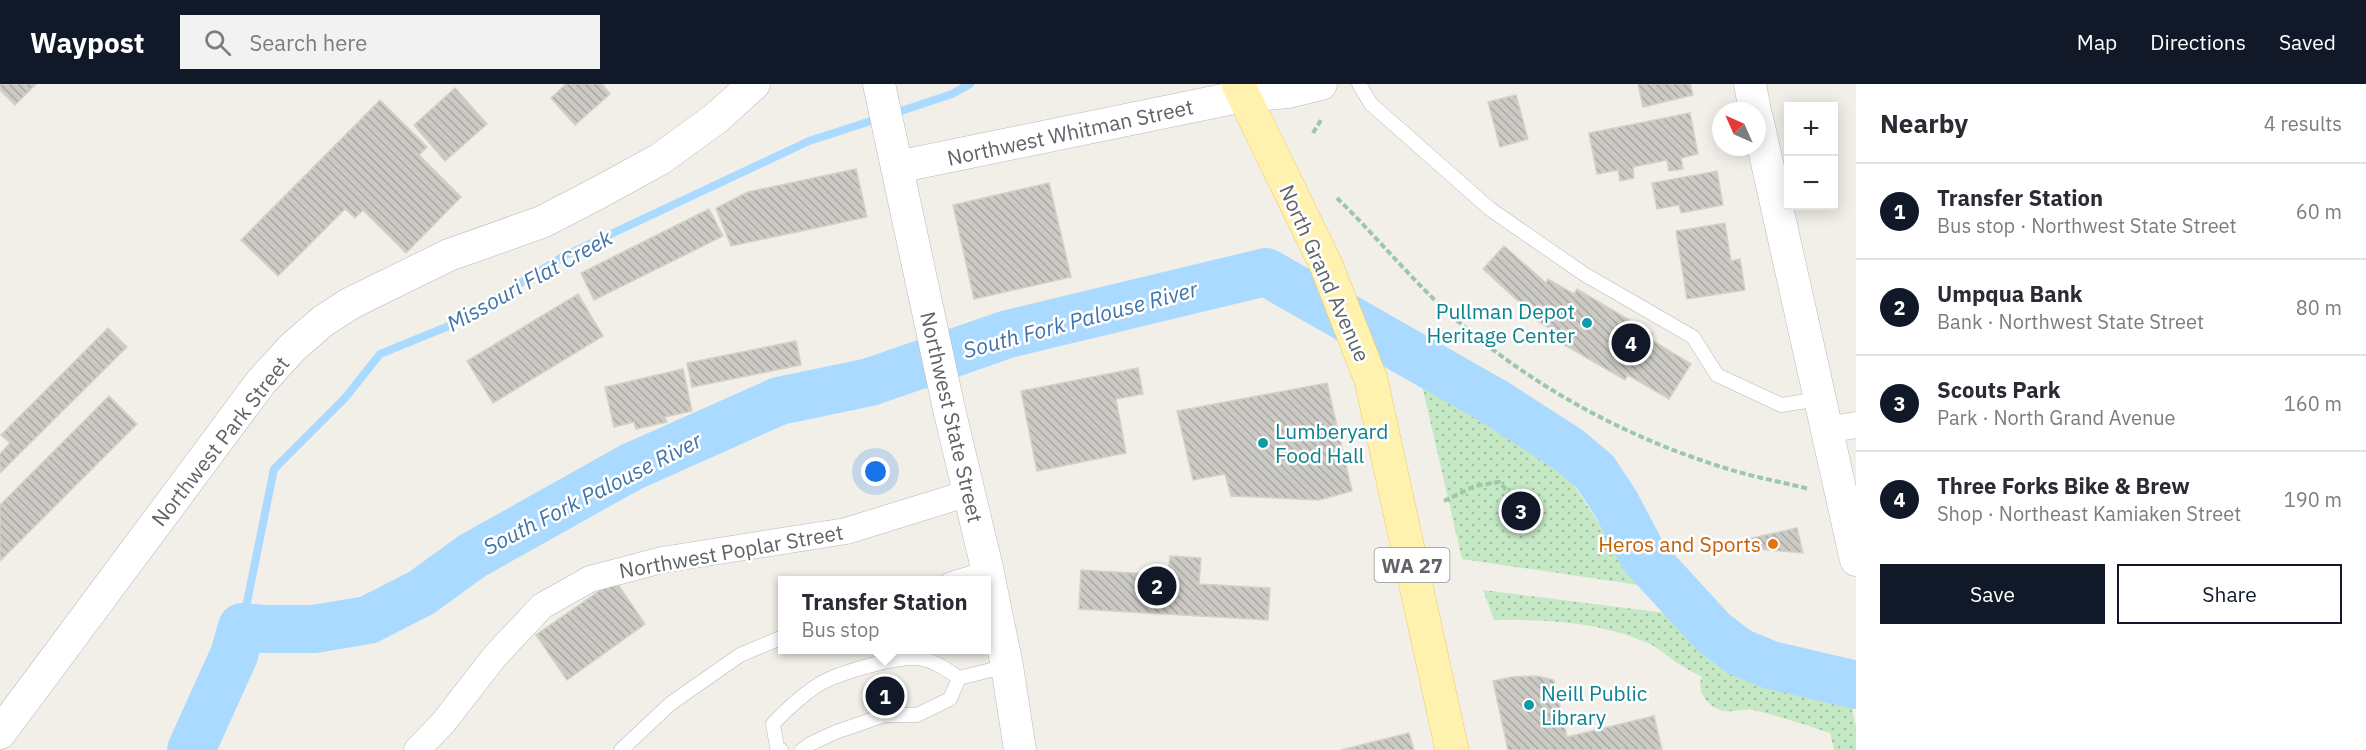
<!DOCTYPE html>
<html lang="en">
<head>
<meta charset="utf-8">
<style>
  :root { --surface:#fff; --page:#f2f2f3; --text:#2b2b33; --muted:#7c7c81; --line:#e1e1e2; --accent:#111827 }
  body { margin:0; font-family:"IBM Plex Sans",sans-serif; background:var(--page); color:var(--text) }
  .controls { position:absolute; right:18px; top:18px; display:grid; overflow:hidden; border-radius:0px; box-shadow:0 3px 15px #0003 }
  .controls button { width:54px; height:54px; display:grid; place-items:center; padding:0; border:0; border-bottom:2px solid var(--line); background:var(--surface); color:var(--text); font:30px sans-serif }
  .compass { position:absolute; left:1712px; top:18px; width:54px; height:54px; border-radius:50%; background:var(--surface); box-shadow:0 3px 15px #0003; rotate:315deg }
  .you { position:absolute; left:876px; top:388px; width:21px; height:21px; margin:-15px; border:4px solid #fff; border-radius:50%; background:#1a73e8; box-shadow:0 0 0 9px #1a73e833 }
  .badge { display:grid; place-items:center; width:39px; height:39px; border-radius:50%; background:var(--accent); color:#fff; font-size:20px; font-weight:700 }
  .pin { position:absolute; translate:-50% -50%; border:3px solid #fff; box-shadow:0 2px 6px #0006 }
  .popup { position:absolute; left:778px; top:492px; width:213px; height:78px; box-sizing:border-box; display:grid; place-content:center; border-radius:0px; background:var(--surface); filter:drop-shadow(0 2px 4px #0005); font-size:20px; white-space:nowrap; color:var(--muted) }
  .popup b { font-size:22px; color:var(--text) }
  .popup::after { content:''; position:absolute; left:50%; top:100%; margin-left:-12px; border:12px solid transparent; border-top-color:var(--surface) }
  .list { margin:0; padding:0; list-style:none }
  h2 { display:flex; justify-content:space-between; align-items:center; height:78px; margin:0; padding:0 24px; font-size:26px }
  h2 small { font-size:20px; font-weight:400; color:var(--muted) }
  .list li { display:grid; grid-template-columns:39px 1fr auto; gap:18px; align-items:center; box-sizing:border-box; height:96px; padding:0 24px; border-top:2px solid var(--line) }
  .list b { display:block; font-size:22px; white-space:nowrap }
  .list p { margin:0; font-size:20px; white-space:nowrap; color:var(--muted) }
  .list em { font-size:20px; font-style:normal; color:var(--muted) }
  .actions { display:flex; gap:12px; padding:18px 24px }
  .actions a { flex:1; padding:14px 0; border:2px solid var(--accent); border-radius:0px; text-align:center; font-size:21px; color:var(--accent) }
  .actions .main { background:var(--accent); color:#fff }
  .icon { flex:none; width:33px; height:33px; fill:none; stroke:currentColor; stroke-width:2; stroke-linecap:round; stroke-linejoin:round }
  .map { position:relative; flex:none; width:1856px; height:666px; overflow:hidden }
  header { display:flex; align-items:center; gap:36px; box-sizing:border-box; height:84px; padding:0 30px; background:var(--accent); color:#fff }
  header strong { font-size:28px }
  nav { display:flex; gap:33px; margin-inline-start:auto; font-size:21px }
  .search { width:420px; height:54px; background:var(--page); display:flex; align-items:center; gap:15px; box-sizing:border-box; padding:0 21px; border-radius:0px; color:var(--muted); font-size:22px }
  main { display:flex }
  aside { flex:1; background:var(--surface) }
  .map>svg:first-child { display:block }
  .green { fill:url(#green-dots) }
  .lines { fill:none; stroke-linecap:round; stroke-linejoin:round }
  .stream { stroke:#aadaff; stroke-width:8 }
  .river { stroke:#aadaff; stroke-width:48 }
  .building { fill:url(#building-back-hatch); stroke:#d6d1c6; stroke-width:1.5 }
  .service-casing { stroke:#b5b8bc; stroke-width:15 }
  .minor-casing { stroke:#b5b8bc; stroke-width:27 }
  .tertiary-casing { stroke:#b5b8bc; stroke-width:33 }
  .primary-casing { stroke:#f2c960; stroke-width:34 }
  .path { stroke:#9cc7a9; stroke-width:4; stroke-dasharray:6 3; stroke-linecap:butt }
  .service { stroke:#fff; stroke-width:14 }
  .minor { stroke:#fff; stroke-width:26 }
  .tertiary { stroke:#fff; stroke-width:32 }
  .primary { stroke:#fff2af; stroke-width:33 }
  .culture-dot { fill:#0f9aa8; stroke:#fff; stroke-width:2 }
  .food-dot { fill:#e8710a; stroke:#fff; stroke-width:2 }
  .labels { text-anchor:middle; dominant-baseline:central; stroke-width:5; stroke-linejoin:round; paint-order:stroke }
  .shield { fill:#fff; stroke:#8f9295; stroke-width:1.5 }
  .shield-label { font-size:20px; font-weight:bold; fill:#5f6368 }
  .street-label { font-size:21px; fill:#5f6368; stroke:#fff }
  .culture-label { font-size:21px; fill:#0d838f; stroke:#fff; text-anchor:start }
  .food-label { font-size:21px; fill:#c56008; stroke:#fff; text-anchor:end }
  .water-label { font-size:22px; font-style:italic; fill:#4174aa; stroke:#fff }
</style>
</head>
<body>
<header>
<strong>Waypost</strong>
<div class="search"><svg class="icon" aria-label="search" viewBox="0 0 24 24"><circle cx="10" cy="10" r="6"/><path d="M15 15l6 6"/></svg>Search here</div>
<nav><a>Map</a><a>Directions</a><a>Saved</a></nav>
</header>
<main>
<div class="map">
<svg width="1856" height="666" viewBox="0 0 1856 666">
  <defs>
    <pattern id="green-dots" width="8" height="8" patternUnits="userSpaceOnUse" patternTransform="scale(1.5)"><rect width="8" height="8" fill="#c5e8c5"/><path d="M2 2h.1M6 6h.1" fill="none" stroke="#a3c0a4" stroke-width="1.8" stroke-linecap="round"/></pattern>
    <pattern id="building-back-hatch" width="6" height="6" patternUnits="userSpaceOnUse" patternTransform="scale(1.5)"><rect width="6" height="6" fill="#cccac5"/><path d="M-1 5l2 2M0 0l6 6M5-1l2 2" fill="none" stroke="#a9a8a4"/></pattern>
  </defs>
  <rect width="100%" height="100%" fill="#f1efe8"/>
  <g class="green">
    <path d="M1421,297L1560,380L1639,501L1462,475Z"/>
    <path d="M1483,506L1674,530L1724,578L1849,611L1856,643V666H1834L1830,649C1805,641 1779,632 1753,626C1742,624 1730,630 1720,626C1706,621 1696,606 1702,593C1692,587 1680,582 1670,574C1664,569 1659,565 1652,561C1603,538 1547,535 1494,536Z"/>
  </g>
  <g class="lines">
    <g class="stream">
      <path d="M892,30L952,10L970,0"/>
      <path d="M242,543L274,385L345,314L380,270L456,239L564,172L809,57L880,34"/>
    </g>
    <path class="river" d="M191,666L234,571L242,543L265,545H314L368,536L421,509L472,472L631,383L779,317L870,298L1008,250L1266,188L1493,317L1569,366L1595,388L1616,420L1644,473L1713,548L1739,568L1771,581L1856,601"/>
  </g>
  <g class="building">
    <path d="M0,0H36L15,21L0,6Z"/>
    <path d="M566,0H602L610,10L575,41L551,14Z"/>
    <path d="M1638,0H1690L1693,11L1643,23Z"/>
    <path d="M455,4L487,40L445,77L414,41Z"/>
    <path d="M1516,11L1528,55L1500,63L1488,18Z"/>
    <path d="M380,16L427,63L419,71L461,113L406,169L363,126L355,134L345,125L278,192L241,156Z"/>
    <path d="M1690,29L1698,70L1681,74L1683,85L1669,87L1667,76L1633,83L1634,94L1620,97L1618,86L1597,90L1589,49Z"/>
    <path d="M856,85L867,133L731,162L716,124L748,108Z"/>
    <path d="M1717,87L1723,121L1681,129L1679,121L1657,125L1652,99Z"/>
    <path d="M1049,99L1071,193L974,215L953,121Z"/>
    <path d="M709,125L723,152L594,216L581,189Z"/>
    <path d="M1725,139L1731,177L1740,175L1745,206L1687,215L1676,147Z"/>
    <path d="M1504,162L1546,199L1548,195L1574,210L1577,205L1653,250L1650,255L1691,280L1669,315L1628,291L1625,296L1549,252L1553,246L1527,231L1529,227L1483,185Z"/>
    <path d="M578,210L603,252L493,319L467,277Z"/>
    <path d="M108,244L127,263L0,389V370L10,359L1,351Z"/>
    <path d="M796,257L801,281L692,303L687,279Z"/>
    <path d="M1138,284L1143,310L1116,315L1126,369L1037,387L1021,307Z"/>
    <path d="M683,285L692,327L665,333L667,338L636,345L634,338L614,343L605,303Z"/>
    <path d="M1327,299L1352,407L1319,416L1231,412L1225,390L1193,396L1177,327Z"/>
    <path d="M109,312L137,340L0,477V421Z"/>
    <path d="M1797,444L1803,469L1746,464L1743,456Z"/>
    <path d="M1170,472L1201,474L1199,500L1270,504L1268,536L1079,525L1081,486L1168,491Z"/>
    <path d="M615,496L645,540L567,596L536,551Z"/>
    <path d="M1537,592L1554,596L1567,653L1654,632L1662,666H1508L1493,597L1512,593Z"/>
    <path d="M1409,649L1414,666H1341Z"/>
  </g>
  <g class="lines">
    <defs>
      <g id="service">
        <path d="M1359,0L1371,20L1490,125L1584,190L1693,253L1717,291L1781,321L1819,315"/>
        <path d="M948,496L987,484"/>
        <path d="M621,666L670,620L740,571L783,553"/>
        <path d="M781,666L777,663L773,640C788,624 804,609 823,598C843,588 901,570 922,575C937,578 947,586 959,594L1007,582"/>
        <path d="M802,666L810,660L836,648L885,631H917L950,615L959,594"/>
      </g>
      <g id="minor">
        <path d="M1826,346L1856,341"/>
        <path d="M417,666L443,639L495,572L542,522L590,495L662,476L846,447L969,409"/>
      </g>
      <g id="tertiary">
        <path d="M879,0L949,325L987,484L1007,582L1020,666"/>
        <path d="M1750,0L1755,27"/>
        <path d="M1757,34L1856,476"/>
        <path d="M897,83L1243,12L1288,8L1321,0"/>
        <path d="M0,649L261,298L293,263L323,237L351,219L449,171L542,138L600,108L660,75L715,35L754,0"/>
      </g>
      <path id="primary" d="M1238,0L1326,181L1371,296L1452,666"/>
    </defs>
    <use href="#service" class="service-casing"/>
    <use href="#minor" class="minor-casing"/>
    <use href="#tertiary" class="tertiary-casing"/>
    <use href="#primary" class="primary-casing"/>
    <g class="path">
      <path d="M1313,49L1321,36"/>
      <path d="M1337,114C1373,149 1405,188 1442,223C1522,297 1621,352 1725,384C1753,393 1782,398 1809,405"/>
      <path d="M1444,417L1475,402L1499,398L1522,422L1526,445"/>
    </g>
    <use href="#service" class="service"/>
    <use href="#minor" class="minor"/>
    <use href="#tertiary" class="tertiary"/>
    <use href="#primary" class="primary"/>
  </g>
  <g class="culture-dot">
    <circle cx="1587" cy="239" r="6"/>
    <circle cx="1263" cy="359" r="6"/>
    <circle cx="1529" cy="621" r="6"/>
  </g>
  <circle class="food-dot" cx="1773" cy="460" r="6"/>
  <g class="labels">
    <rect class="shield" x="1374.5" y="464" width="75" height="34" rx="4.5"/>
    <g class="shield-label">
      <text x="1412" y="481">WA 27</text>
    </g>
    <g class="street-label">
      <text transform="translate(1070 48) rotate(-12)">Northwest Whitman Street</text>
      <text transform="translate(1325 189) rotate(66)">North Grand Avenue</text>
      <text transform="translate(952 333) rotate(77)">Northwest State Street</text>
      <text transform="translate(220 357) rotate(-52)">Northwest Park Street</text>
      <text transform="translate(731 467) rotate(-10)">Northwest Poplar Street</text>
    </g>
    <g class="culture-label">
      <text x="1575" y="227" text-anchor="end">Pullman Depot<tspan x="1575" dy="24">Heritage Center</tspan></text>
      <text x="1275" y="347">Lumberyard<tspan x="1275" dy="24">Food Hall</tspan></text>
      <text x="1541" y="609">Neill Public<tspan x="1541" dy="24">Library</tspan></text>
    </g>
    <g class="food-label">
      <text x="1761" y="460">Heros and Sports</text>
    </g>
    <g class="water-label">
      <text transform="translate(529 196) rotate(-29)">Missouri Flat Creek</text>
      <text transform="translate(1080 235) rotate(-15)">South Fork Palouse River</text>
      <text transform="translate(592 409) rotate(-27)">South Fork Palouse River</text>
    </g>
  </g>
</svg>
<div class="controls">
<button>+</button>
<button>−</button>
</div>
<svg class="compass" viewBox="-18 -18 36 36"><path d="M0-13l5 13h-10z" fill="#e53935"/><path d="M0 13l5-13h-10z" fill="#7c7c81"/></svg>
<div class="you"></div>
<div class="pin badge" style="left:885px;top:612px">1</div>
<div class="popup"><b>Transfer Station</b>Bus stop</div>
<div class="pin badge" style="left:1157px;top:502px">2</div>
<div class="pin badge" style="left:1521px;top:427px">3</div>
<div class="pin badge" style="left:1631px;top:259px">4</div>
</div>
<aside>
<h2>Nearby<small>4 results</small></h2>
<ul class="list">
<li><span class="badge">1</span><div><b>Transfer Station</b><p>Bus stop · Northwest State Street</p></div><em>60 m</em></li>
<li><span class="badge">2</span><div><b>Umpqua Bank</b><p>Bank · Northwest State Street</p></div><em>80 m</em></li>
<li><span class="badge">3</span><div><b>Scouts Park</b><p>Park · North Grand Avenue</p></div><em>160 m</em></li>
<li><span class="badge">4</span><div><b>Three Forks Bike &amp; Brew</b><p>Shop · Northeast Kamiaken Street</p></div><em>190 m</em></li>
</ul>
<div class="actions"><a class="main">Save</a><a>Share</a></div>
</aside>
</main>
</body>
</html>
